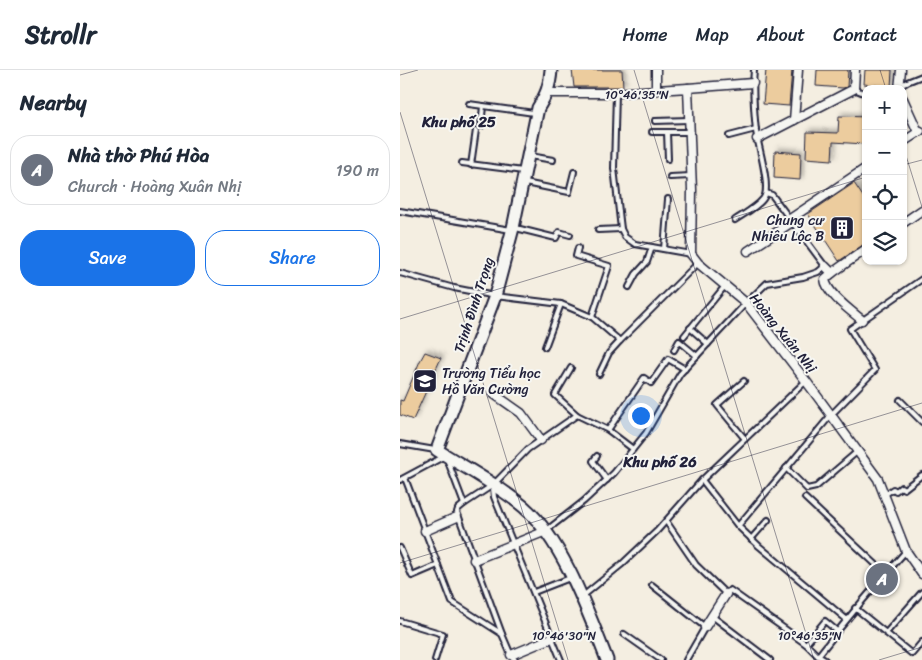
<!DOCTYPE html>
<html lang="en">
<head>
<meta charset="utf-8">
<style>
  :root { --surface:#fff; --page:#f6f6f7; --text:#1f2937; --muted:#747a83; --line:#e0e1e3; --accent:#1a73e8 }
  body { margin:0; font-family:Sriracha,sans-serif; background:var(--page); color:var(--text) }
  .controls { position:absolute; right:15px; top:15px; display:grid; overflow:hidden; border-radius:10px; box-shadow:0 1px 4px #0004 }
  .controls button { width:45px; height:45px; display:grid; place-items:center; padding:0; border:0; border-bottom:1px solid var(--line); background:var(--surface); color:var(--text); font:25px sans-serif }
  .you { position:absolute; left:240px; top:345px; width:18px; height:18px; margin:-12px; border:4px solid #fff; border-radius:50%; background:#1a73e8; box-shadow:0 0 0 8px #1a73e833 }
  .badge { display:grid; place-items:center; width:32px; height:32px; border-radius:50%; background:var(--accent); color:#fff; font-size:16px; font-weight:700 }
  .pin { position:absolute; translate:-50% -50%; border:2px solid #fff; box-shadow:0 1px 5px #0006 }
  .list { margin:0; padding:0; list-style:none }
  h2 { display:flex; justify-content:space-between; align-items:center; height:65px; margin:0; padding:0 20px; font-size:21px }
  h2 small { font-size:16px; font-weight:400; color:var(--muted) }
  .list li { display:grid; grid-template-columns:32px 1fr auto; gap:15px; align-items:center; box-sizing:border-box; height:70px; margin:0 10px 10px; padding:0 10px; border:1px solid var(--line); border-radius:20px }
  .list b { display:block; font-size:19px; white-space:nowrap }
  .list p { margin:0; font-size:16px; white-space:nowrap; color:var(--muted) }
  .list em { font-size:16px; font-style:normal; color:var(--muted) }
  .actions { display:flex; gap:10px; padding:15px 20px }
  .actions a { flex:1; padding:11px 0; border:1px solid var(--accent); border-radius:20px; text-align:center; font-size:18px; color:var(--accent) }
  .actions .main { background:var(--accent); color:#fff }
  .icon { flex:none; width:28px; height:28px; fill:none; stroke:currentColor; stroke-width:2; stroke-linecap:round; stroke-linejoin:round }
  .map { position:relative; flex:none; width:522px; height:590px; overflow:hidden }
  header { display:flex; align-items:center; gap:30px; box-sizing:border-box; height:70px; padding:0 25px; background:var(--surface); border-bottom:1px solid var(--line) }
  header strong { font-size:24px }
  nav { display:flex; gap:28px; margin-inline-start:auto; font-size:18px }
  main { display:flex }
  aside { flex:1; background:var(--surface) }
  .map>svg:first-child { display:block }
  .building { fill:#eccc9e; stroke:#22223b; filter:url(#shadow) }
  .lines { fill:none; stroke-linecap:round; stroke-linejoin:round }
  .lane-casing { stroke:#22223b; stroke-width:8 }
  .street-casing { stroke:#22223b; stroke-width:11 }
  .secondary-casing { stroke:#22223b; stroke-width:15 }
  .lane { stroke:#f6f6f2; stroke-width:4 }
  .street { stroke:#f6f6f2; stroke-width:8 }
  .secondary { stroke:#f6f6f2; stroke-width:11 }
  .ticks { fill:none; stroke:#22223b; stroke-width:1; stroke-opacity:0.45 }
  .labels { text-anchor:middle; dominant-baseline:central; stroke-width:4; stroke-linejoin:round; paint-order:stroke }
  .poi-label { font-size:14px; fill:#22223b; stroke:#f6f6f2; text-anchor:end }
  .street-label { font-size:14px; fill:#22223b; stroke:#f6f6f2 }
  .neighbourhood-label { font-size:15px; font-weight:bold; fill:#22223b; stroke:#f6f6f2 }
  .ticks-label { font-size:12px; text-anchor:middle; fill:#22223b; stroke:#f6f6f2; stroke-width:4; stroke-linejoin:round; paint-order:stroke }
</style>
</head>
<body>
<header>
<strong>Strollr</strong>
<nav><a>Home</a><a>Map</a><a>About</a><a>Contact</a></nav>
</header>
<main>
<aside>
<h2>Nearby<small></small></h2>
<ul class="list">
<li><span class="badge" style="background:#6b7280">A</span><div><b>Nhà thờ Phú Hòa</b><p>Church · Hoàng Xuân Nhị</p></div><em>190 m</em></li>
</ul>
<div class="actions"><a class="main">Save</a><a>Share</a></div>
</aside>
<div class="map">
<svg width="522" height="590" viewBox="0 0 522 590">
  <defs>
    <filter id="shadow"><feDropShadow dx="3" dy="-3" stdDeviation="2.5" flood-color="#0004"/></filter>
  </defs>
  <rect width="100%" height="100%" fill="#f4eee1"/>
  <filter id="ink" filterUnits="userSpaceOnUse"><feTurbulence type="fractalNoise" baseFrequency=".02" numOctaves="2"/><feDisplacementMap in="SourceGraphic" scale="10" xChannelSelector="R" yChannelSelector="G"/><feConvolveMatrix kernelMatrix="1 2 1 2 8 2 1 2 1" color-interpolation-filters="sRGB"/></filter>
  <g filter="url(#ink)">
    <g class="building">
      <path d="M172,0H222L223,17H174Z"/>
      <path d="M366,0H392L389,36L363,34Z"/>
      <path d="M417,0H448L447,17L443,18L416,16Z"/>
      <path d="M465,0H492L491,17L464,14Z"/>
      <path d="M439,46L466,47L464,74L433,72L432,90L406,88L407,62L438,63Z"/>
      <path d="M375,81L401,83L400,110L374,108Z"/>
      <path d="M454,113L466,131V173L439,191L408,144Z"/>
      <path d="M25,282L41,288L13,350L0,345V330L3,331L20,291Z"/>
    </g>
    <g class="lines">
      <defs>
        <g id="lane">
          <path d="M499,17L507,12L522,6"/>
          <path d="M454,19L466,24"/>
          <path d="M216,23L214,98L221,159L225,167L235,174L291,184"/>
          <path d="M69,34L134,43"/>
          <path d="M255,51L289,50"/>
          <path d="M81,56L83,36"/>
          <path d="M252,62H289"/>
          <path d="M267,62L268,89"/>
          <path d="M329,66L356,59"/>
          <path d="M130,86L153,90"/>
          <path d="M62,93L123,101"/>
          <path d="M71,95L76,60"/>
          <path d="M270,107L291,106"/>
          <path d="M125,113L169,122L174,102"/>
          <path d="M0,141L111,160"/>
          <path d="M335,150C344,144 357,137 363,129C372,119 358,76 356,61C354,41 352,20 354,0"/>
          <path d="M116,158L156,168L159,162L170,165"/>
          <path d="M198,160L221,159"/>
          <path d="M178,178L176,186L209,196L192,247"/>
          <path d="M264,179L268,129"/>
          <path d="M0,203L54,218L95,226L161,234L192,247L220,271L298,193"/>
          <path d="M229,217L236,204L247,192L252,177"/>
          <path d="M290,258L308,274"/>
          <path d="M284,266L325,216"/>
          <path d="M145,277L161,234"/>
          <path d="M274,280L279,271L297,286"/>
          <path d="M171,298L155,325L177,345L208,360L233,379"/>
          <path d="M199,304L209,283L220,271"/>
          <path d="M344,311L317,335L345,369"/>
          <path d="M500,330L522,352"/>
          <path d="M208,360L244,308L251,313L268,289L285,299"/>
          <path d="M0,374L35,380"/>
          <path d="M197,386L193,391L207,410"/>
          <path d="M47,389L64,434"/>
          <path d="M386,398L407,419L416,417L458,381"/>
          <path d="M5,408L52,532L102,564"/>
          <path d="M0,410L43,387"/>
          <path d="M302,410L338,456L359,476L446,549"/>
          <path d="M93,418L94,427L161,590"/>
          <path d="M484,425L493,419L496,421L501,417L504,419L522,405"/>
          <path d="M405,428L485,503"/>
          <path d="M266,451L296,495L326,524L330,520L406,574L418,586L425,590"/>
          <path d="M338,456L431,345L475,300L450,259L522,209"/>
          <path d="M147,460L184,431L214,403L246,363L280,304L346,233L367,213L403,207L418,202L425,196L372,125L366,123"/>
          <path d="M351,469L368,450"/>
          <path d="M0,478L12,506L38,495"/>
          <path d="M252,515L305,557L286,590"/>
          <path d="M134,522L170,508"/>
          <path d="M183,526L221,495L257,461L302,410L406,311"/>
          <path d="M455,538L512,584L522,572"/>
          <path d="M312,546L370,590"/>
          <path d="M0,551L43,564L35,590"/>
          <path d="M486,563L522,522"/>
          <path d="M224,564L261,590"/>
          <path d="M406,574L425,551L437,561"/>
          <path d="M418,586C446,550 475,515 506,481"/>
          <path d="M115,590L111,585L102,564L57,442L58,439L64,434L93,415L128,379L177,345"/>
        </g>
        <g id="street">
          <path d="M256,0V20L288,18L292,120L291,184L298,193L346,233L406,311L478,409L506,481L522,504"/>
          <path d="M288,18L353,13"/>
          <path d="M499,19L501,0"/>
          <path d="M147,23H216L256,20"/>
          <path d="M503,29L518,62"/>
          <path d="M394,50L398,0"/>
          <path d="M357,69L454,19L455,0"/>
          <path d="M503,72L520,61"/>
          <path d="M390,149L466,98"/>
          <path d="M503,153L522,140"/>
          <path d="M348,181L392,152"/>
          <path d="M425,196L432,203L466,179"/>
          <path d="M432,203L425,209C426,223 451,241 462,250"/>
          <path d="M94,324L121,343L141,370"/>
          <path d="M25,461L57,447"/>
          <path d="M74,490L146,461"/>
          <path d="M305,557L326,524"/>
          <path d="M111,585L152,568"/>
        </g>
        <path id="secondary" d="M151,0C150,16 146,25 138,38L113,158L95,226L37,380C66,398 98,415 124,437C163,471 188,542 207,590"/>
      </defs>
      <use href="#lane" class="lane-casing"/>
      <use href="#street" class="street-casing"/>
      <use href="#secondary" class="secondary-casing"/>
      <use href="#lane" class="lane"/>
      <use href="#street" class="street"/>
      <use href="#secondary" class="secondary"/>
    </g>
  </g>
  <path class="ticks" d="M234,0L414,590M480,0L486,19M0,5L18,0M0,42L168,590M503,76L522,137M503,95L522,90M0,249L466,107M0,493L522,333M479,590L522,577"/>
  <defs>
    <symbol id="building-square" viewBox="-11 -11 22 22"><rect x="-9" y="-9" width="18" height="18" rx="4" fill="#22223b" stroke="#f6f6f2"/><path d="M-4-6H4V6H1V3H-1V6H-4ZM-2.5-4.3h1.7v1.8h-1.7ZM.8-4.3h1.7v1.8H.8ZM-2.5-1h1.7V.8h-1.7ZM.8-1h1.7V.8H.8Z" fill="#fff"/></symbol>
    <symbol id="school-square" viewBox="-11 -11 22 22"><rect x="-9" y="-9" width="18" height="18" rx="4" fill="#22223b" stroke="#f6f6f2"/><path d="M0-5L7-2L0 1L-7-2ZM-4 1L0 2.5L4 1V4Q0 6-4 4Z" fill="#fff"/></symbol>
  </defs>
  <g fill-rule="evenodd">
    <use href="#building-square" x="428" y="144" width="28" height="28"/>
    <use href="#school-square" x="11" y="297" width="28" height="28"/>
  </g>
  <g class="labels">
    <g class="poi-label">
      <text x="424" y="150">Chung cư<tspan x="424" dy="16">Nhiêu Lộc B</tspan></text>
      <text x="42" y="303" text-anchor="start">Trường Tiểu học<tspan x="42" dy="16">Hồ Văn Cường</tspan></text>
    </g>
    <g class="street-label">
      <text transform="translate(74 235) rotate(-72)">Trịnh Đình Trọng</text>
      <text transform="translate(383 263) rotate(51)">Hoàng Xuân Nhị</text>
    </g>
    <g class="neighbourhood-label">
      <text x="59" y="52">Khu phố 25</text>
      <text x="260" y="392">Khu phố 26</text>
    </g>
  </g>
  <g class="ticks-label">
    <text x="237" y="29">10°46'35"N</text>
    <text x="164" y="570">10°46'30"N</text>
    <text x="410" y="570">10°46'35"N</text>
  </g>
</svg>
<div class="controls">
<button>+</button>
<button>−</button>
<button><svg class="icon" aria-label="locate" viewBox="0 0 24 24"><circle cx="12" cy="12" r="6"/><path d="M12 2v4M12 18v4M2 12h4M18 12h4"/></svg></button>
<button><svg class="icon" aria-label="layers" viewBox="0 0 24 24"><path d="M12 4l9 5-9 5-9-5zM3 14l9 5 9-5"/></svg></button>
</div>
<div class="you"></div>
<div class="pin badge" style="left:482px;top:509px;background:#6b7280">A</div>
</div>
</main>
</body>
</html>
